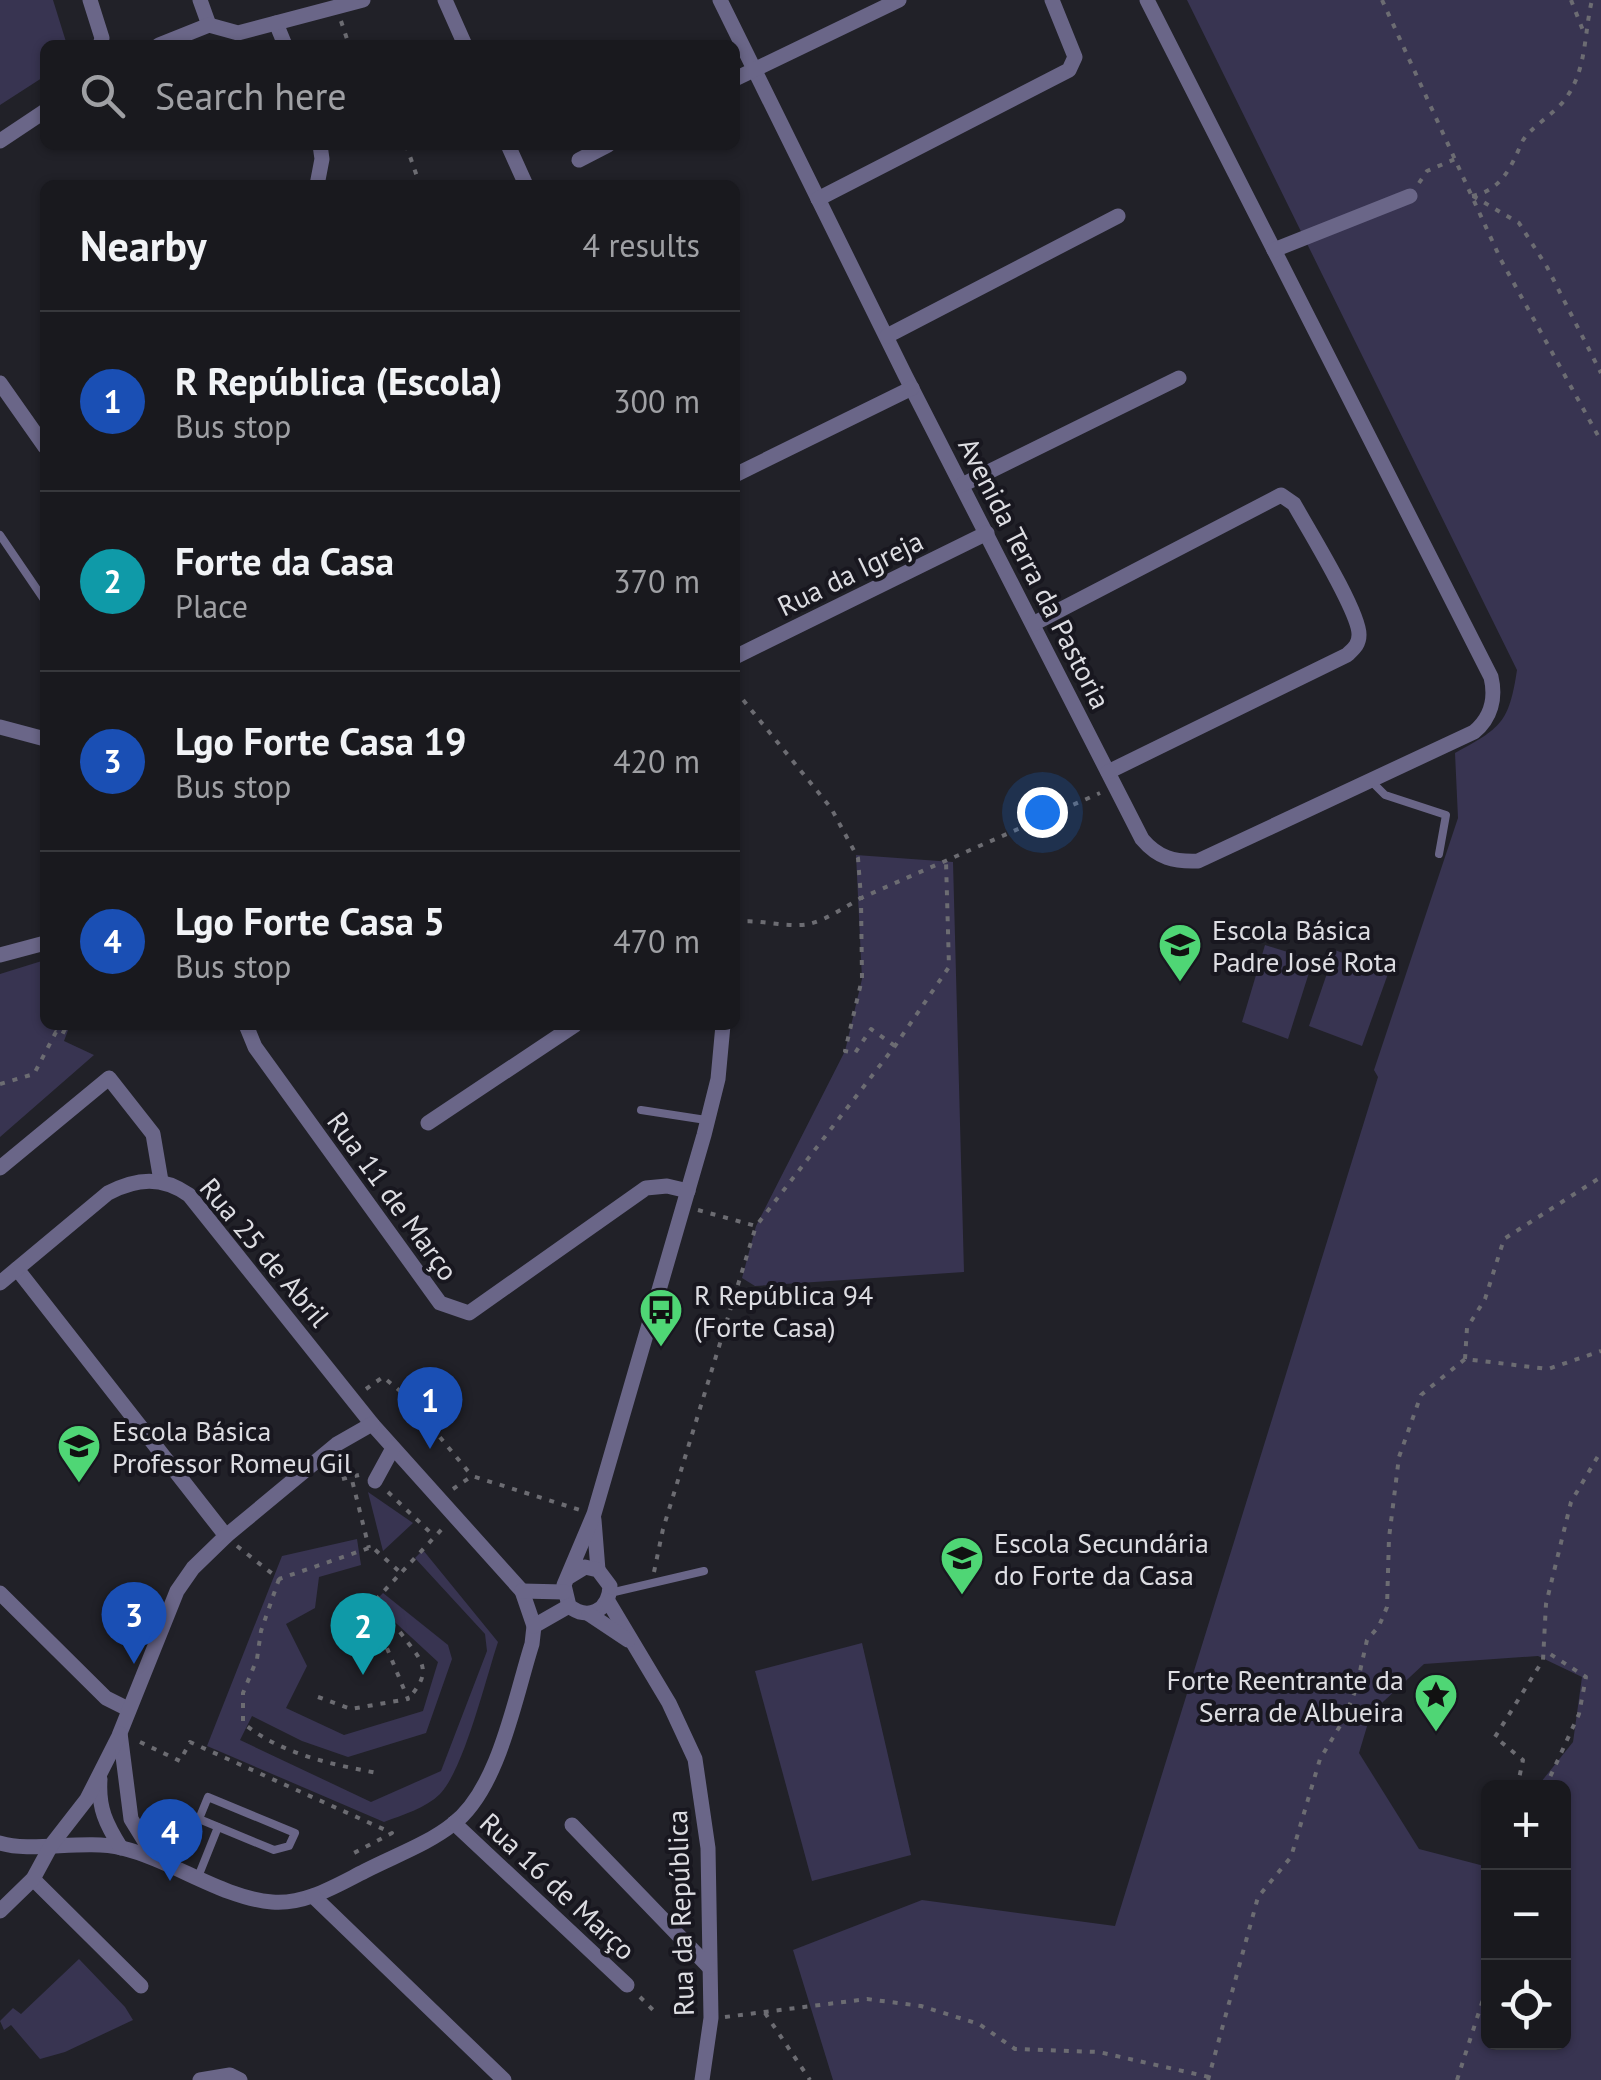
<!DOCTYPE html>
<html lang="en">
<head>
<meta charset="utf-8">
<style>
  :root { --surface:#19191e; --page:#222227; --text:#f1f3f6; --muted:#9fa0a4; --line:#37383c; --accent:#2563eb }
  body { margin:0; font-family:"PT Sans",sans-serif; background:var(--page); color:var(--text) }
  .controls { position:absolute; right:30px; bottom:30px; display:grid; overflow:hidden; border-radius:15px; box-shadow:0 2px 8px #0004 }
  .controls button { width:90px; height:90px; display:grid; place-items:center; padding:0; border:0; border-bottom:2px solid var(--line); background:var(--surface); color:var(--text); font:50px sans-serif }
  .you { position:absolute; left:1042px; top:812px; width:35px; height:35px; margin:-25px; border:8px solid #fff; border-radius:50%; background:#1a73e8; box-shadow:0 0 0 15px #1a73e833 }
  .badge { display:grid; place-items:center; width:65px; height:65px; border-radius:50%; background:var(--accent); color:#fff; font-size:32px; font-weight:700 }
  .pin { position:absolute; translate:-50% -82px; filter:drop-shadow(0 2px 5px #0008) }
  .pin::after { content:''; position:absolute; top:52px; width:35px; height:30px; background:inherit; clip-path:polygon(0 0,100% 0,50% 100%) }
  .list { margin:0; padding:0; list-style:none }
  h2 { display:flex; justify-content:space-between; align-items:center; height:130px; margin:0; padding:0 40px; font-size:42px }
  h2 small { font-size:32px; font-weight:400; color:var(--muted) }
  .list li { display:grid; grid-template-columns:65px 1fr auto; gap:30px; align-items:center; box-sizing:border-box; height:180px; padding:0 40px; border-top:2px solid var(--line) }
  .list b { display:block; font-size:38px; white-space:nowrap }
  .list p { margin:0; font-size:32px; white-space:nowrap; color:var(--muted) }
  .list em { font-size:32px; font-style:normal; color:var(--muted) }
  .icon { flex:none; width:55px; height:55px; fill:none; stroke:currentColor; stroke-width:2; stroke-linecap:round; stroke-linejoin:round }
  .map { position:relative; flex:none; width:1601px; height:2080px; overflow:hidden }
  .search { position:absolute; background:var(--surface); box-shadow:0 2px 8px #0004; left:40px; top:40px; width:700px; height:110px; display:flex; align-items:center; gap:25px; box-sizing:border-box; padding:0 35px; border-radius:15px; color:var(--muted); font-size:38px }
  .panel { position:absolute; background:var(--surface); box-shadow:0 2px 8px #0004; left:40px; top:180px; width:700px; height:850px; border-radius:15px }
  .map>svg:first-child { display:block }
  .green { fill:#383451; fill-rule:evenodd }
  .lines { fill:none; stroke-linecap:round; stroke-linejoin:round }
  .path { stroke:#6c6c72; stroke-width:4; stroke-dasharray:5 8; stroke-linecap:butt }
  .lane { stroke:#6a6688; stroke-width:8 }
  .street { stroke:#6a6688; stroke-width:15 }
  .labels { text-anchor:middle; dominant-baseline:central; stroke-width:8; stroke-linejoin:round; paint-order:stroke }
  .street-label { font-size:28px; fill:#dddde2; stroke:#18171f }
  .poi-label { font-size:28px; fill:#dddde2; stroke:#18171f; text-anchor:start }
</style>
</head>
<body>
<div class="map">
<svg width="1601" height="2080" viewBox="0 0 1601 2080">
  <rect width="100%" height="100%" fill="#212128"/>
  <g class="green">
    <path d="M0,0H53L67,45H45V76L0,105Z"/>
    <path d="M1187,0H1601V2080H833L793,1950L922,1900L1115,1926L1378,1077L1374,1070L1458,818L1455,753C1501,728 1509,723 1517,670ZM1538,1656L1582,1677L1573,1742L1537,1787L1564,1788V2042H1488V1867L1419,1849L1359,1753L1371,1713L1424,1664Z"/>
    <path d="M856,855L953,862L964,1272L755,1286L742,1278L756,1226L845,1051L862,979Z"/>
    <path d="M1265,945L1313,960L1288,1039L1242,1022Z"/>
    <path d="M1335,950L1389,971L1362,1046L1309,1026Z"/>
    <path d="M45,960V1025H70L64,1041L94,1055L0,1137V974Z"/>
    <path d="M368,1492L413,1523L383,1551Z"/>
    <path d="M357,1539L361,1565L319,1577L315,1608L286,1624L307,1666L286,1708L344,1735L423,1711L438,1662L384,1612L378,1598L383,1593L448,1645L452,1659L426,1733L348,1757L302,1741L252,1716L240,1740L371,1802L441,1771L487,1651L485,1634L415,1558L423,1550L498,1642C486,1678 464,1769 440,1794C426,1808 402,1815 384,1822L207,1746L282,1556Z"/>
    <path d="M862,1643L911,1855L812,1881L755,1671Z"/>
    <path d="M79,1959L125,2007L133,2020L65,2052L40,2059L11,2025L4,2030L0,2021L13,2008L21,2014Z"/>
  </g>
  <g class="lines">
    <g class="path">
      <path d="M1382,0L1501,260L1601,441"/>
      <path d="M1571,0L1584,33"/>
      <path d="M341,21L349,45"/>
      <path d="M406,145L420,185"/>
      <path d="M1419,183L1427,171L1455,159"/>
      <path d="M1472,196C1502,190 1511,167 1522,142C1529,128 1556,113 1566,98C1587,69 1584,33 1592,0"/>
      <path d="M1473,196L1519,223L1547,267L1601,373"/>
      <path d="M735,690L831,808L858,858L861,898L1100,793"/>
      <path d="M735,924C750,916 786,929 809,924C826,920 845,907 861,898L862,979L845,1051L855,1053L871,1029L895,1046"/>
      <path d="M0,1084L34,1074L56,1032L62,1035L67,1025"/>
      <path d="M698,1210L756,1226L895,1046L949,967L946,861"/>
      <path d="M1465,1359L1467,1328L1485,1299L1504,1239L1601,1177"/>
      <path d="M366,1389L383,1377L405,1395L472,1476"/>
      <path d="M343,1458L351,1476L369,1548"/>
      <path d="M342,1479L359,1475"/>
      <path d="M453,1489L472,1476L580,1510"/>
      <path d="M388,1492L435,1537"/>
      <path d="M237,1546L279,1579L372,1547L401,1573"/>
      <path d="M654,1572L663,1529L756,1226"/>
      <path d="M279,1579L261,1631L257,1659L243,1693V1723C281,1754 330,1764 377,1773"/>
      <path d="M400,1632C421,1661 435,1669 408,1699"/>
      <path d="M340,1638L442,1529"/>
      <path d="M318,1697L351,1709L408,1699L370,1607"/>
      <path d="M140,1742L180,1761L190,1742L392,1833L354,1853L357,1858"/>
      <path d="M1517,1788L1523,1760L1495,1737L1543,1660L1546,1604L1571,1502L1601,1451"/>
      <path d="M1545,1788L1579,1714L1586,1677L1547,1652"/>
      <path d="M640,1997L654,2011"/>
      <path d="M765,2013L810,2080"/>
      <path d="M725,2017L867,1999L921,2006L979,2024L1015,2049L1099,2052L1209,2077"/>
      <path d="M1208,2080L1258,1897L1291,1857L1320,1759L1343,1721L1356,1689L1367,1640L1379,1626L1387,1607L1389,1538L1399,1457L1421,1395L1465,1359L1548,1369L1601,1351"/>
      <path d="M1457,2080L1488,1984"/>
    </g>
    <g class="lane">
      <path d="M0,535L45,601"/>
      <path d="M1370,780L1385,795L1446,815L1439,854"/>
      <path d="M641,1110L706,1120"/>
      <path d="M610,1593L704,1571"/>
      <path d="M208,1797L295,1833L289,1846L274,1850L199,1819Z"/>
      <path d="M198,1877L218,1827"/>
    </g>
    <g class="street">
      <path d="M90,0L102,38L100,45"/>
      <path d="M200,0L209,25"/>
      <path d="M445,0L465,45"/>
      <path d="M720,0L905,375L1142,839C1158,858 1174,862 1198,861L1474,732C1491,718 1496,698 1491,677L1147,0"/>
      <path d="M276,23L285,45"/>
      <path d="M159,45L209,25L238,33L363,0"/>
      <path d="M735,79L899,0"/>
      <path d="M0,141L45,111"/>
      <path d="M508,145L526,185"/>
      <path d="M579,160L608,145"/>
      <path d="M317,185L322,159L320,145"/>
      <path d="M818,199L1069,70L1075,57L1052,0"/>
      <path d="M1274,250L1410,196"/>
      <path d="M887,336L1118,216"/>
      <path d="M0,383L45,447"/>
      <path d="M735,475L912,388"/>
      <path d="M962,485L1179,378"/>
      <path d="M1033,624L1281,495L1294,504C1308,529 1360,613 1359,635C1359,645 1353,649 1347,655L1108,772"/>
      <path d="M735,657L987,533"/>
      <path d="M0,727L45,739"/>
      <path d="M0,955L45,943"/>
      <path d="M246,1025L255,1047L440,1303L469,1313L646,1188L667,1186L688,1191"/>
      <path d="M428,1123L575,1025"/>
      <path d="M0,1168L109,1078L153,1134L161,1181"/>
      <path d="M17,1269L226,1536"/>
      <path d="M0,1283L108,1193C137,1178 162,1176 189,1195L372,1424L522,1591L534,1626L532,1644C515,1697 499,1789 453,1824C428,1844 394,1856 365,1871C337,1885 305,1905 272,1902C222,1898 172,1860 122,1848C85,1839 30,1853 0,1843"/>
      <path d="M375,1481L393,1448"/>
      <path d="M594,1520L598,1570"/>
      <path d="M567,1578L585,1567L598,1570L610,1586C609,1611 588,1621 569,1606L564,1585L594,1514L704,1135L718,1079L723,1025"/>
      <path d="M522,1591L564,1592"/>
      <path d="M0,1593L106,1698L128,1709"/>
      <path d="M608,1601L669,1703L695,1759L708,1848L711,2018L702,2080"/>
      <path d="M589,1614L628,1640"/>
      <path d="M534,1626L569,1606"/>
      <path d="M100,1779C98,1808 106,1824 121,1848"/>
      <path d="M454,1823L627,1985"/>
      <path d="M572,1825L709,1967"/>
      <path d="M155,1858L131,1819L120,1733L177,1591L193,1568L226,1536L337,1444L372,1424"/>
      <path d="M33,1879L141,1986"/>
      <path d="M313,1896L504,2080"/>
      <path d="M0,1911L33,1879L52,1844L87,1799L120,1734"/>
      <path d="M200,2080L230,2075L240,2080"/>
    </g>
  </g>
  <defs>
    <symbol id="school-pin" viewBox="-11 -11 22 30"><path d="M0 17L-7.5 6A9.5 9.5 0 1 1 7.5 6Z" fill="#4fd675" stroke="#18171f"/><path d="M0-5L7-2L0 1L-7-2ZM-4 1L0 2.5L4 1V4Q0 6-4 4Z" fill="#111"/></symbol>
    <symbol id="bus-pin" viewBox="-11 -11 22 30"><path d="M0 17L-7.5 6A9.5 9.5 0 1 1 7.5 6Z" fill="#4fd675" stroke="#18171f"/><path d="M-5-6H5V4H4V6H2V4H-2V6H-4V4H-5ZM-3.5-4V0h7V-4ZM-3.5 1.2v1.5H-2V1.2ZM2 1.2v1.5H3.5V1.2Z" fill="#111"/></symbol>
    <symbol id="sight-pin" viewBox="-11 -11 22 30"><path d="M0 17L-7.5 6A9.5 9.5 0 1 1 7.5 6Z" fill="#4fd675" stroke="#18171f"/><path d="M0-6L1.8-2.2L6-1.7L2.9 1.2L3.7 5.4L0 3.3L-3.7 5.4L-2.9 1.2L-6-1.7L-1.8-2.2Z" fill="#111"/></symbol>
  </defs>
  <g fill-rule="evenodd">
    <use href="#school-pin" x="1155" y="920" width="50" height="68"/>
    <use href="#bus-pin" x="636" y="1285" width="50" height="68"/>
    <use href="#school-pin" x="54" y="1421" width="50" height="68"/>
    <use href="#school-pin" x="937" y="1533" width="50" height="68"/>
    <use href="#sight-pin" x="1411" y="1670" width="50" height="68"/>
  </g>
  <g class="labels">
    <g class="street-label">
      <text transform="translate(850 573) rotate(-26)">Rua da Igreja</text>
      <text transform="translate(1035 573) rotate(63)">Avenida Terra da Pastoria</text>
      <text transform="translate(393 1196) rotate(54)">Rua 11 de Março</text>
      <text transform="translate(265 1252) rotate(50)">Rua 25 de Abril</text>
      <text transform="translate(558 1886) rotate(43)">Rua 16 de Março</text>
      <text transform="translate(680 1913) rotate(-92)">Rua da República</text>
    </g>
    <g class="poi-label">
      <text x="1212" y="929">Escola Básica<tspan x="1212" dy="32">Padre José Rota</tspan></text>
      <text x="694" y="1294">R República 94<tspan x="694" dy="32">(Forte Casa)</tspan></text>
      <text x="112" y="1430">Escola Básica<tspan x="112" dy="32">Professor Romeu Gil</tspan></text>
      <text x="994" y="1542">Escola Secundária<tspan x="994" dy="32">do Forte da Casa</tspan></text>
      <text x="1404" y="1679" text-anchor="end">Forte Reentrante da<tspan x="1404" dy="32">Serra de Albueira</tspan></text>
    </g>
  </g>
</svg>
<div class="controls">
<button>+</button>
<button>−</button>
<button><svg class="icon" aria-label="locate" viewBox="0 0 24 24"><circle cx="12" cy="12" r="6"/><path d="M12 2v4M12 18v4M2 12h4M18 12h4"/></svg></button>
</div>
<div class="you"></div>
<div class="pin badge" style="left:430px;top:1449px;background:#1a4fb4">1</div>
<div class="pin badge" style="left:363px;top:1675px;background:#0f9aa8">2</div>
<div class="pin badge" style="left:134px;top:1664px;background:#1a4fb4">3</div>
<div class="pin badge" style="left:170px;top:1881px;background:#1a4fb4">4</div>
<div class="search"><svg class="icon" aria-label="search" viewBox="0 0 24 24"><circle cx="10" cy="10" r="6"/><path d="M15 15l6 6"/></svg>Search here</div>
<section class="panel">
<h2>Nearby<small>4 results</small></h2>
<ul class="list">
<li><span class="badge" style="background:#1a4fb4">1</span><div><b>R República (Escola)</b><p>Bus stop</p></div><em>300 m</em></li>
<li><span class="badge" style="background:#0f9aa8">2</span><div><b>Forte da Casa</b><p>Place</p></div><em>370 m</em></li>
<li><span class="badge" style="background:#1a4fb4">3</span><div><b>Lgo Forte Casa 19</b><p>Bus stop</p></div><em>420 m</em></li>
<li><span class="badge" style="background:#1a4fb4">4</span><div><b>Lgo Forte Casa 5</b><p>Bus stop</p></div><em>470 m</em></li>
</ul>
</section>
</div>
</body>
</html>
